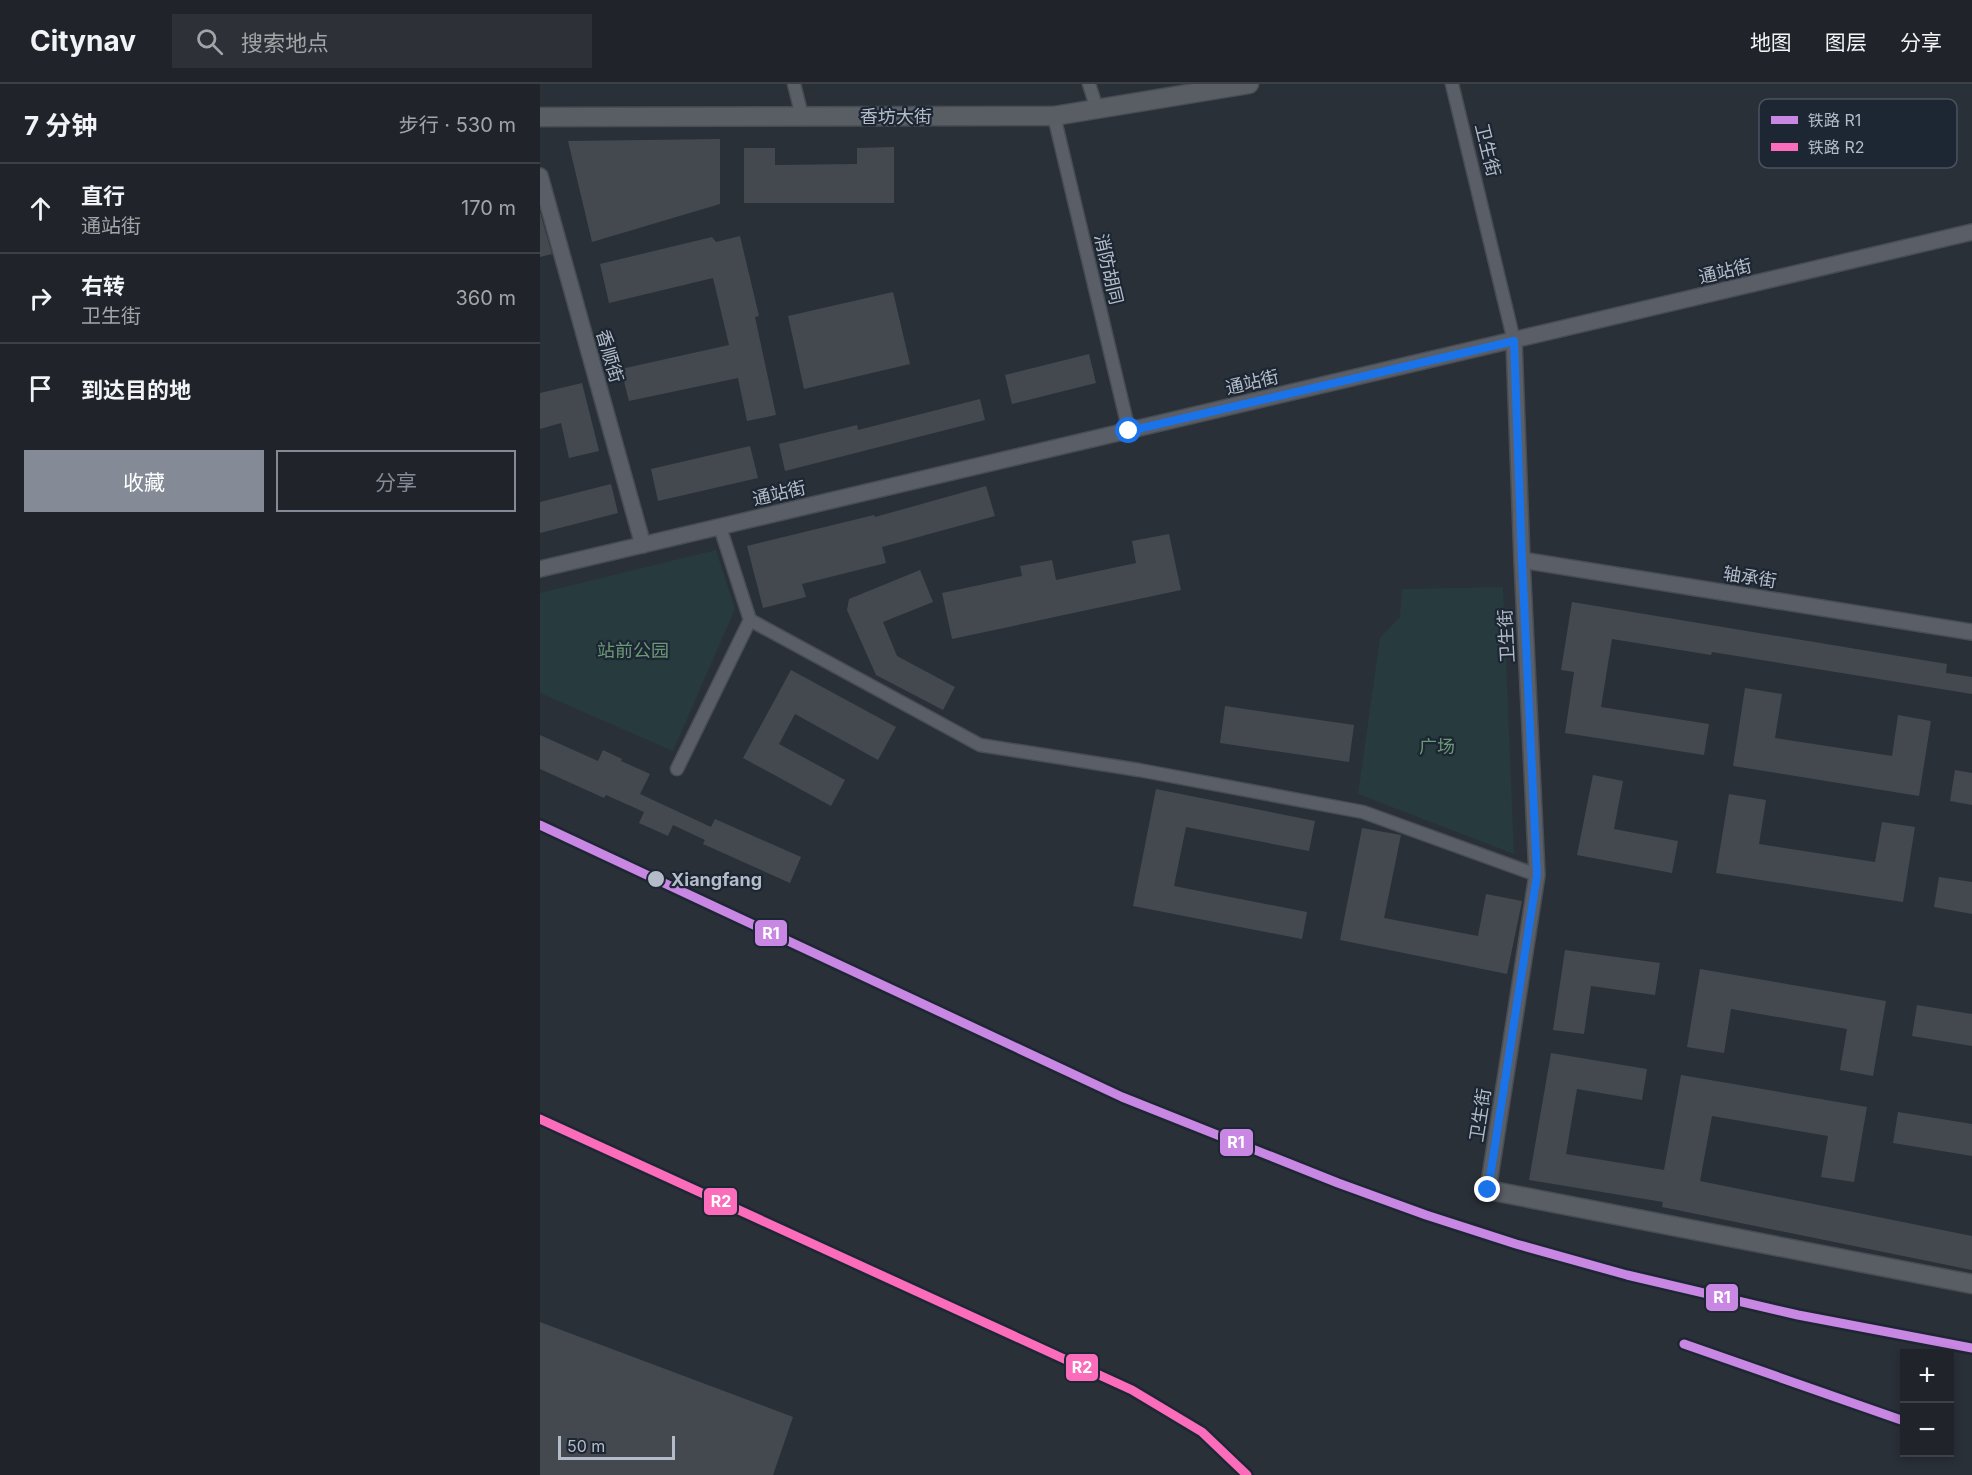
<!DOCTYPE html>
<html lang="zh">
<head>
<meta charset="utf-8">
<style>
  :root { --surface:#20242a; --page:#2d3036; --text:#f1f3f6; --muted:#a2a4a8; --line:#3d4147; --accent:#848b96 }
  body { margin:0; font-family:Inter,"Noto Sans SC",sans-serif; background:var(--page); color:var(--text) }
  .controls { position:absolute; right:18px; bottom:18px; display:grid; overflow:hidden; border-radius:0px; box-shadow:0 3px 9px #0003 }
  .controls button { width:54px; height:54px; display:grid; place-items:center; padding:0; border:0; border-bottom:2px solid var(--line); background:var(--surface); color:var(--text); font:30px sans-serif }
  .scale { position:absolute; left:18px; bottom:15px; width:117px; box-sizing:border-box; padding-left:6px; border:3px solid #b4bcc9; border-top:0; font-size:16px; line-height:21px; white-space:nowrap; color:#b4bcc9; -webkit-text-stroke:4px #1d2633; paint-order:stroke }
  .stop { position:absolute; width:18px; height:18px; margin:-14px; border:4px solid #1a73e8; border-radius:50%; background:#fff }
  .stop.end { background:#1a73e8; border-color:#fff; box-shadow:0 2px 6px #0008 }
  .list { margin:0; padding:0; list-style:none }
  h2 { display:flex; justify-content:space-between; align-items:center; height:78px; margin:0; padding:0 24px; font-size:26px }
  h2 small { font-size:20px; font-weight:400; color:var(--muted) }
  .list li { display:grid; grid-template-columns:39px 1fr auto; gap:18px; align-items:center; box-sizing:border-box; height:90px; padding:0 24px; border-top:2px solid var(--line) }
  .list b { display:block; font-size:22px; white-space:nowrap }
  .list p { margin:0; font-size:20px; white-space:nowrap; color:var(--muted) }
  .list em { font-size:20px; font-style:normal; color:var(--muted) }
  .actions { display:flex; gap:12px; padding:18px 24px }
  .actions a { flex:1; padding:14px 0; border:2px solid var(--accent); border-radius:0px; text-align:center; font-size:21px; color:var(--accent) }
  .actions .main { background:var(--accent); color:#fff }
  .icon { flex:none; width:33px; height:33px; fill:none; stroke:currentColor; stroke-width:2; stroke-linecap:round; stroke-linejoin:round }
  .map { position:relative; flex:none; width:1432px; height:1391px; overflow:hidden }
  header { display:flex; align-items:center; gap:36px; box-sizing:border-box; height:84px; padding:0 30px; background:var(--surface); border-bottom:2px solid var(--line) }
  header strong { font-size:28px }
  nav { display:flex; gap:33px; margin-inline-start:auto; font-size:21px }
  .search { width:420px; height:54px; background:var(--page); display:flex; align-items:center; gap:15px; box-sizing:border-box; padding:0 21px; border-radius:0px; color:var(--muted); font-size:22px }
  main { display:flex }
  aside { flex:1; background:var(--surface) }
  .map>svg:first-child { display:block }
  .green { fill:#273a3e }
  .building { fill:#444950 }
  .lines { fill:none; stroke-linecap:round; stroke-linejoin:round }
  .minor-casing { stroke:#484c53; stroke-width:15 }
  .tertiary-casing { stroke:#484c53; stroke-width:18 }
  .secondary-casing { stroke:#484c53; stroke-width:21 }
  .minor { stroke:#5a5e66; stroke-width:12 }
  .tertiary { stroke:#5a5e66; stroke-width:15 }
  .secondary { stroke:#595d64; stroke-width:18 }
  .rail-1-casing { stroke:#1d2633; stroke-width:14 }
  .rail-2-casing { stroke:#1d2633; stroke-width:14 }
  .rail-1 { stroke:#c787e3; stroke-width:9 }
  .rail-2 { stroke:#fb6dba; stroke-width:9 }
  .route { stroke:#1a73e8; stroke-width:8 }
  .stop-dot { fill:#b4bcc9; stroke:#1d2633; stroke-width:2 }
  .labels { text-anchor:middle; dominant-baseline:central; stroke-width:4.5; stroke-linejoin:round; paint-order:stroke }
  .street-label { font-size:18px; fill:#b4bcc9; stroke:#1d2633 }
  .park-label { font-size:18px; fill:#6b9a76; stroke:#1d2633 }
  .stop-label { font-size:18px; font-weight:bold; fill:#b4bcc9; stroke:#1d2633; text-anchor:start }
  .key { fill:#1d2633; stroke:#4a5360; stroke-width:1.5 }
  .key-label { font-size:16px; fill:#b4bcc9 }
  .line-badge { stroke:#1d2633; stroke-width:2 }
  .badge-label { font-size:16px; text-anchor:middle; font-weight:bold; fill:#fff }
</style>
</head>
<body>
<header>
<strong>Citynav</strong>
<div class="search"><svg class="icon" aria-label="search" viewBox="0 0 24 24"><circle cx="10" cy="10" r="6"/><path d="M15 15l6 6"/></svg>搜索地点</div>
<nav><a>地图</a><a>图层</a><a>分享</a></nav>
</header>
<main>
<aside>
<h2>7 分钟<small>步行 · 530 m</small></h2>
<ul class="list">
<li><svg class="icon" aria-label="ahead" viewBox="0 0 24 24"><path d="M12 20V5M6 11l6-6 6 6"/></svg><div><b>直行</b><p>通站街</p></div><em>170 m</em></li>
<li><svg class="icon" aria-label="right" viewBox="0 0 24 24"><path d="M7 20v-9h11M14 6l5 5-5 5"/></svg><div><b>右转</b><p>卫生街</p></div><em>360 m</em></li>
<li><svg class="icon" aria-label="arrive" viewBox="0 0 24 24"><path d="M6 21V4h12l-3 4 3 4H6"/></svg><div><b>到达目的地</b></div></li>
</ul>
<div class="actions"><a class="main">收藏</a><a>分享</a></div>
</aside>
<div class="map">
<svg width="1432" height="1391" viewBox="0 0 1432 1391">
  <rect width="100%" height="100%" fill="#2a3038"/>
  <g class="green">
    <path d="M176,466L195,525L133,667L0,609V509Z"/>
    <path d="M963,503L974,770L818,710L840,554L860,533L862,505Z"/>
  </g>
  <g class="building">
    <path d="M180,55V120L52,158L28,57Z"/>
    <path d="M354,63V119H204V64H235V81L317,80V64Z"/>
    <path d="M0,128L12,170L0,173Z"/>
    <path d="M200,152L219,232L215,233L236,331L207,337L198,294L89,317L81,285L189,261L173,194L69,219L60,180L172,153L176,158Z"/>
    <path d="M353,208L370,280L264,305L248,232Z"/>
    <path d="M549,270L556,299L472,320L465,291Z"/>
    <path d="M42,299L59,367L29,374L21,339L0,345V309Z"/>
    <path d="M440,315L445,336L245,387L239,360L317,341L318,346Z"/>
    <path d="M210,362L218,394L118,417L111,385Z"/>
    <path d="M71,400L78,429L0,449V418Z"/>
    <path d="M446,402L455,432L342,463L346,479L262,500L266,513L223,524L207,462L334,431L335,433Z"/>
    <path d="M629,450L641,506L412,555L402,509L482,492L480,482L512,476L516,496L596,479L592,457Z"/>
    <path d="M380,486L393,518L343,538L357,572L415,603L403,626L336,591L307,526L309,515Z"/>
    <path d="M1032,518L1407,580L1406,589L1432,593V610L1172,568L1171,571L1072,555L1061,623L1169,640L1164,671L1025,649L1034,588L1021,586Z"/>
    <path d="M251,586L356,643L338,676L255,630L239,660L305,696L291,722L203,674Z"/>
    <path d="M1205,604L1242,610L1235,654L1352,672L1358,631L1391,637L1379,712L1193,682Z"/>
    <path d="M685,622L814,641L809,678L680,659Z"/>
    <path d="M0,651L58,677L63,666L82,675L81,677L110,690L100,710L171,743L175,735L261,773L250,799L163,760L165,756L133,741L128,752L99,739L104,728L66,711L64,714L0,685Z"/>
    <path d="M1415,686L1432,689V721L1410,717Z"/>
    <path d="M1053,691L1083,697L1074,745L1138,757L1132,789L1037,771Z"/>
    <path d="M616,705L775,737L769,767L646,743L634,802L767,828L762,855L593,822Z"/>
    <path d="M1189,710L1226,716L1219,760L1335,778L1342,738L1375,743L1363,818L1176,789Z"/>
    <path d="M822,744L861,751L844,834L938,852L946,810L982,817L967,890L800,856Z"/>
    <path d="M1399,793L1432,798V830L1394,823Z"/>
    <path d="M1025,866L1120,879L1115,911L1051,902L1044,950L1013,946Z"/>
    <path d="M1160,885L1346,917L1333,992L1300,986L1307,945L1191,925L1184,969L1147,963Z"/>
    <path d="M1377,921L1432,930V962L1372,952Z"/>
    <path d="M1011,969L1107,985L1102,1016L1037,1005L1026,1070L1124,1086L1141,991L1327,1023L1314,1098L1281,1093L1288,1052L1172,1032L1160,1097L1432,1152V1186L1122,1123L1123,1118L989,1096Z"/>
    <path d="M1358,1028L1432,1040V1072L1353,1059Z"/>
    <path d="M0,1238L253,1333L233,1391H0Z"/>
  </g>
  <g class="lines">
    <defs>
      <g id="minor">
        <path d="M254,0L262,32"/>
        <path d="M549,0L557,25"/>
        <path d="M912,0L974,257"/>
        <path d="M514,32L589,347"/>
        <path d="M180,443L210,536L440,661L599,686L823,728L997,791"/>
        <path d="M137,685L210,536"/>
      </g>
      <g id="tertiary">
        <path d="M0,92L103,461"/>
        <path d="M982,476L1432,548"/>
        <path d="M0,485L1432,148"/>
        <path d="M948,1106L997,791L982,476L974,257"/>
      </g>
      <g id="secondary">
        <path d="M0,33L514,32L709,0"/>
        <path d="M948,1106L1432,1200"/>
      </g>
    </defs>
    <use href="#minor" class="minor-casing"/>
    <use href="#tertiary" class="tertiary-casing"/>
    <use href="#secondary" class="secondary-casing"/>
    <use href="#minor" class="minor"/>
    <use href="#tertiary" class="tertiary"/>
    <use href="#secondary" class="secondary"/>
    <defs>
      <g id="rail-1">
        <path d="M0,741L582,1013L798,1099L886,1131L976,1160L1087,1191L1258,1231L1432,1264"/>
        <path d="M1144,1260L1364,1337"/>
      </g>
      <path id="rail-2" d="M0,1035L592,1306L662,1348L707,1391"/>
    </defs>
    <use href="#rail-1" class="rail-1-casing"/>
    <use href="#rail-2" class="rail-2-casing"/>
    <use href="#rail-1" class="rail-1"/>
    <use href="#rail-2" class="rail-2"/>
  </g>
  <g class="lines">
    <path class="route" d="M589,347L974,257L982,476L997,791L948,1106"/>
  </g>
  <circle class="stop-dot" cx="116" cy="795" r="9"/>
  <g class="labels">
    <g class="street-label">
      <text x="356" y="32">香坊大街</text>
      <text transform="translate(948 66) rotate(76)">卫生街</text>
      <text transform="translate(569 185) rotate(77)">消防胡同</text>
      <text transform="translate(1185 187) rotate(-13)">通站街</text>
      <text transform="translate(70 272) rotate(74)">香顺街</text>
      <text transform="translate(712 298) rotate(-13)">通站街</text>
      <text transform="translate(239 409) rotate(-13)">通站街</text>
      <text transform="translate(1210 493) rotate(9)">轴承街</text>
      <text transform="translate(966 552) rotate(-93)">卫生街</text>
      <text transform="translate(940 1031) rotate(-81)">卫生街</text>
    </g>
    <g class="park-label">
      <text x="93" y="566">站前公园</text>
      <text x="897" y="662">广场</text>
    </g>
    <g class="stop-label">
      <text x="131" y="795">Xiangfang</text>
    </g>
  </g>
  <rect x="1219" y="15" width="198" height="69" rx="9" class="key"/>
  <rect x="1231" y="32" width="27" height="8" fill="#c787e3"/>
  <rect x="1231" y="59" width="27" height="8" fill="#fb6dba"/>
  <g class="key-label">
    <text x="1268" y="42">铁路 R1</text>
    <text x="1268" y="69">铁路 R2</text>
  </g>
  <g class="line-badge">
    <rect x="214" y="835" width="34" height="28" rx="6" fill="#c787e3"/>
    <rect x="679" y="1044" width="35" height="29" rx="6" fill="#c787e3"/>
    <rect x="163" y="1103" width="35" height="29" rx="6" fill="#fb6dba"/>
    <rect x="1165" y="1199" width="34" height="29" rx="6" fill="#c787e3"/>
    <rect x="525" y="1269" width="34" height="29" rx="6" fill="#fb6dba"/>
  </g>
  <g class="badge-label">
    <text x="231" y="855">R1</text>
    <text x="696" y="1064">R1</text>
    <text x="181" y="1123">R2</text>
    <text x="1182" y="1219">R1</text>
    <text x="542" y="1289">R2</text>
  </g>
</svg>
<div class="controls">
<button>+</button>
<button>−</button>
</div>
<div class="scale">50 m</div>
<div class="stop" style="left:589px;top:347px"></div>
<div class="stop end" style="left:948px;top:1106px"></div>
</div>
</main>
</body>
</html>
